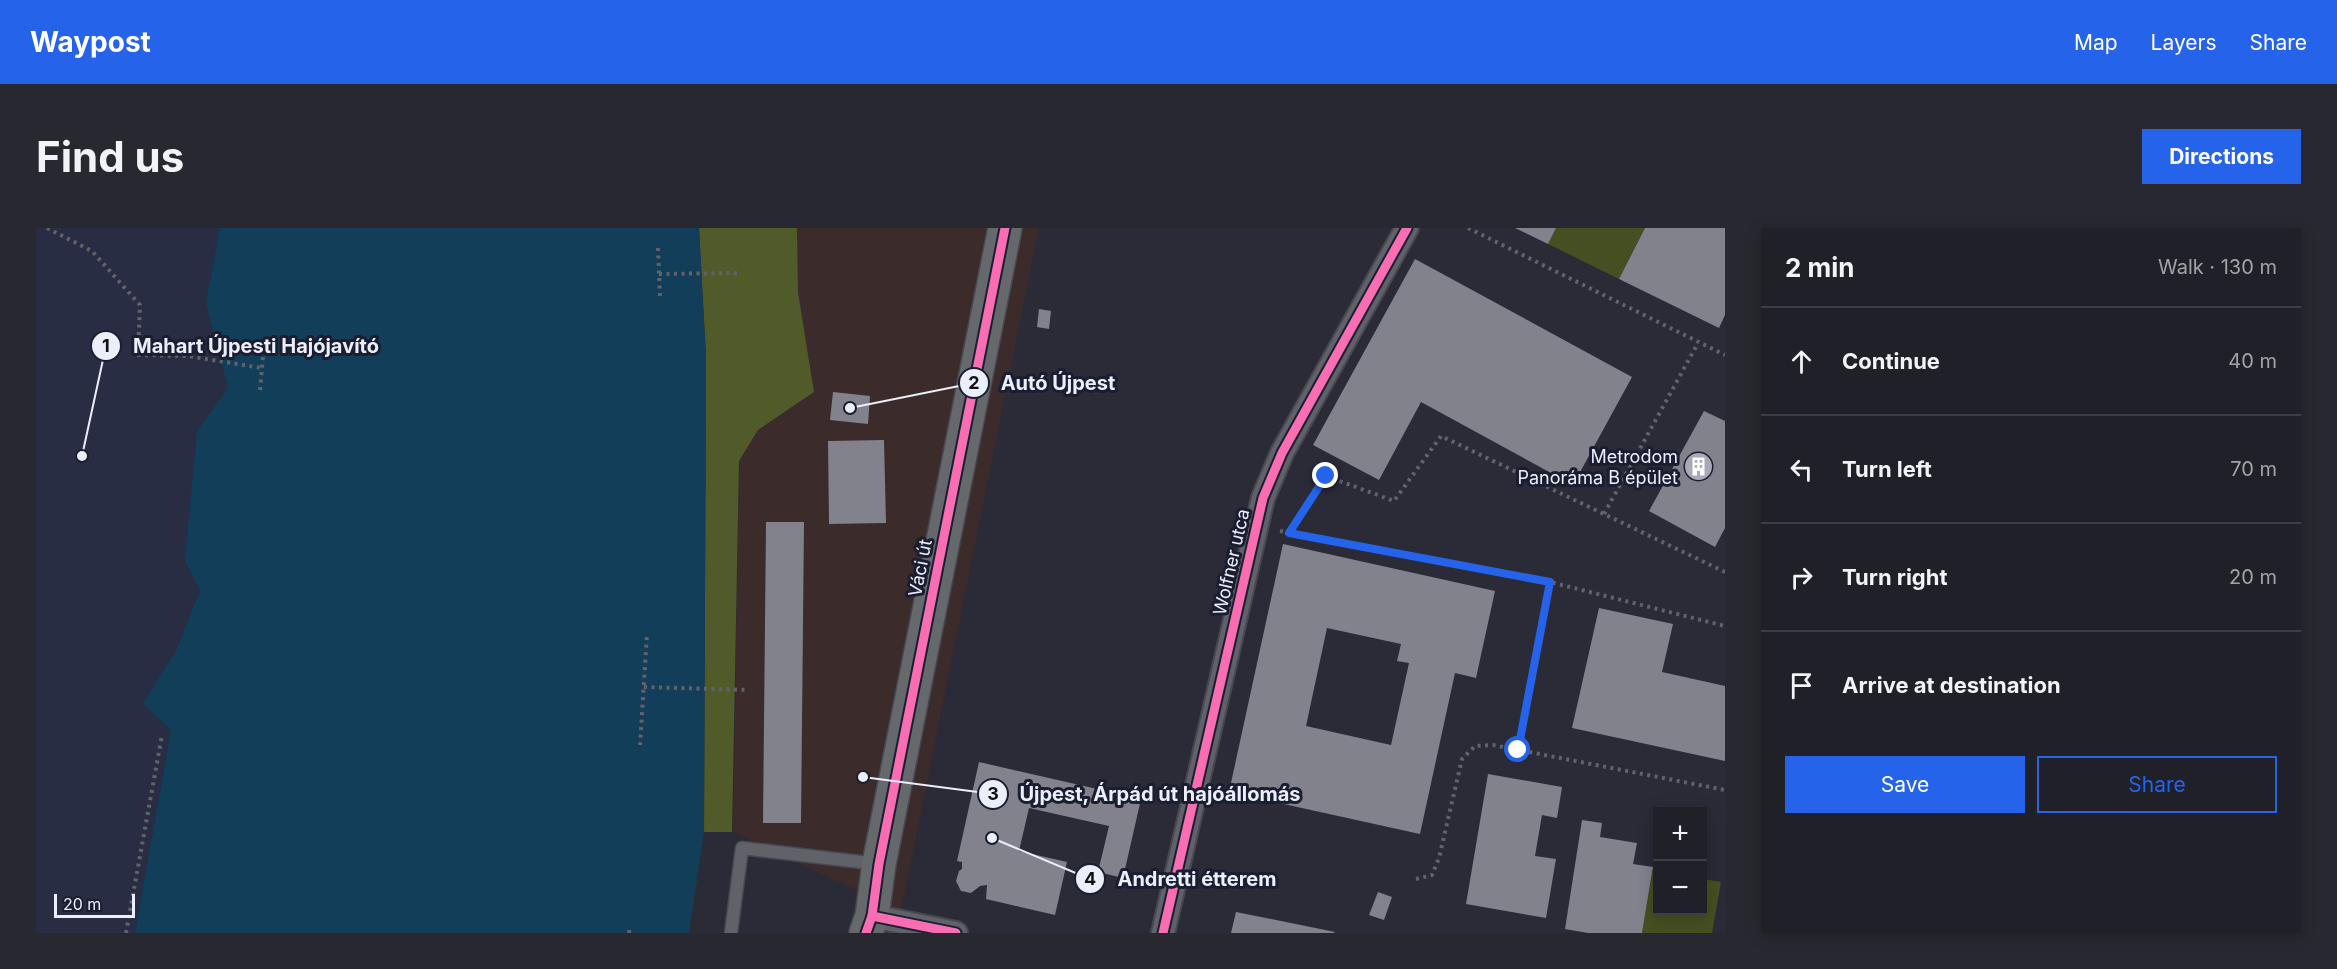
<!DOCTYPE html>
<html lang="en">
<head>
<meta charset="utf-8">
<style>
  :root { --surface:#202028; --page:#282830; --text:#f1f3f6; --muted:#a2a3a8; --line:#3d3e45; --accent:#2563eb }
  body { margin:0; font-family:Inter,sans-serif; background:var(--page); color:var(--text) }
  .controls { position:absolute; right:18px; bottom:18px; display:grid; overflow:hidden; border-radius:0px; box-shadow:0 3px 15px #0003 }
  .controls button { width:54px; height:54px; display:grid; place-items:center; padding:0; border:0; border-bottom:2px solid var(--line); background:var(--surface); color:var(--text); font:30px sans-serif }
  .scale { position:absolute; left:18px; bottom:15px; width:81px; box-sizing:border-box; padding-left:6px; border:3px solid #ebeefb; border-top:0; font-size:16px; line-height:21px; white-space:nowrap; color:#ebeefb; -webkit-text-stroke:4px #1b1e30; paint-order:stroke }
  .stop { position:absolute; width:18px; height:18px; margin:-14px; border:4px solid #2563eb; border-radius:50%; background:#fff }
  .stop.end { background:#2563eb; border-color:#fff; box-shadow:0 2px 6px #0008 }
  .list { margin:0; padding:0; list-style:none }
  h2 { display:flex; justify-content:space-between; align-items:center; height:78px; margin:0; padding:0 24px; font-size:26px }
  h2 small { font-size:20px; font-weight:400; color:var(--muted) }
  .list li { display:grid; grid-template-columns:39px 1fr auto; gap:18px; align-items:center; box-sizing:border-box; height:108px; padding:0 24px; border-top:2px solid var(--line) }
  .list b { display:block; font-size:22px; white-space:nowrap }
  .list em { font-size:20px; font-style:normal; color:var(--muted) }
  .actions { display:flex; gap:12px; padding:18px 24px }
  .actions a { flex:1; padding:14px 0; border:2px solid var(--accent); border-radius:0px; text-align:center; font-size:21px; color:var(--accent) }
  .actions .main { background:var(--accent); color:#fff }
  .icon { flex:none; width:33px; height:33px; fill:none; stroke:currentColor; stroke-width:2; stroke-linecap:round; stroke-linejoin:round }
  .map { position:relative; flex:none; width:1689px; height:705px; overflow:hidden; border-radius:0px }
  header { display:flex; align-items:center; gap:36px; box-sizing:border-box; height:84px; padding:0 30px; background:var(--accent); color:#fff }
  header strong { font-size:28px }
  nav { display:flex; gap:33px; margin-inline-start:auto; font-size:21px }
  .intro { display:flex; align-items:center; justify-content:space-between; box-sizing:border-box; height:144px; padding:0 36px }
  h1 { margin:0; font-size:42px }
  .button { padding:15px 27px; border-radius:0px; background:var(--accent); color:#fff; font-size:21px; font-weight:700 }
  main { display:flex; gap:36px; padding:0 36px }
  aside { flex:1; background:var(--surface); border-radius:0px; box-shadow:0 3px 15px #0003 }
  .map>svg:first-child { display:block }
  .commercial { fill:#3b2b2a }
  .built { fill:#292d44 }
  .green { fill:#454f21 }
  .forest { fill:#505b29 }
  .water { fill:#133e59 }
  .building { fill:#81828c; fill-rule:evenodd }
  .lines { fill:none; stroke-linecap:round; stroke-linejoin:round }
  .lane-casing { stroke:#474851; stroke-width:15 }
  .street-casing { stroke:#474851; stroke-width:26 }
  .primary-casing { stroke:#474851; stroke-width:36 }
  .path { stroke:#61626a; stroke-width:4; stroke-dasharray:3 4.5; stroke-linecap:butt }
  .lane { stroke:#606169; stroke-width:12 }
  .street { stroke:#606169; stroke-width:22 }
  .primary { stroke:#66696c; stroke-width:33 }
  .cycleway-casing { stroke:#1b1e30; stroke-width:13 }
  .cycleway { stroke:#f96db3; stroke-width:9 }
  .route { stroke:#2563eb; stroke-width:8 }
  .labels { text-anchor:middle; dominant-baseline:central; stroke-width:6; stroke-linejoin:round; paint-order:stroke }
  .poi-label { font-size:18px; fill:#ebeefb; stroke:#1b1e30; text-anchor:end }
  .street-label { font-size:18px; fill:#ebeefb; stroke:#1b1e30 }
  .leader { fill:none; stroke:#ebeefb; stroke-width:2 }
  .callout-dot { fill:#ebeefb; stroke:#1b1e30; stroke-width:2 }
  .mark-label { font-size:18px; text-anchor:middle; font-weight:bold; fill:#111 }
  .callout-label { font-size:20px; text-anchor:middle; font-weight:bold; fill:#ebeefb; stroke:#1b1e30; stroke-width:6; stroke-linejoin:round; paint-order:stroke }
</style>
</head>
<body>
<header>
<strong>Waypost</strong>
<nav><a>Map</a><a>Layers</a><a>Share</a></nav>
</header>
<div class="intro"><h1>Find us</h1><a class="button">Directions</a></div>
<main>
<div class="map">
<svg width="1689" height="705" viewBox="0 0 1689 705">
  <rect width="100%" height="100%" fill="#2a2b36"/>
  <path class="commercial" d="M761,0H1003L865,683L697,604L703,233L722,202L778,164L762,64Z"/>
  <path class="built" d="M0,0H184L170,75L192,160L161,203L149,333L164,361L140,423L107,474L135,501L99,705H0Z"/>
  <g class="green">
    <path d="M1520,0H1609L1583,51L1512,16Z"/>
    <path d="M1617,642L1621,643L1622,682H1666L1667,651L1685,654L1676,705H1606Z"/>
  </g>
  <path class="forest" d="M663,0H761L762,64L778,164L722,202L703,233L696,604H668L670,129Z"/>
  <path class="water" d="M184,0H663L670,129L668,604L653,705H99L135,502L107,475L140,423L164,362L149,333L161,203L192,160L170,75Z"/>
  <g class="building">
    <path d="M1479,0H1520L1512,16Z"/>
    <path d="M1609,0H1689V87L1683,100L1583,51Z"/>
    <path d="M1379,31L1596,149L1537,257L1385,174L1343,252L1277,217Z"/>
    <path d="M1003,81L1015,83L1013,101L1001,99Z"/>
    <path d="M797,164L834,168L832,196L794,192Z"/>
    <path d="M1668,183L1689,193V300L1679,319L1613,283Z"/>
    <path d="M848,212L850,295L793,296L792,213Z"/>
    <path d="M730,294H768L765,595H727Z"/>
    <path d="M1247,316L1459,363L1440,450L1419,445L1384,606L1193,564ZM1291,400L1365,416L1361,433L1373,435L1355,517L1270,498Z"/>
    <path d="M1563,380L1637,396L1626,444L1689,458V533L1536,500Z"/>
    <path d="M943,534L1105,571L1087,650L1062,644L1073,598L993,580L983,623L1031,634L1019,687L950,671L951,657L944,658L935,665L925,663L920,653L923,643L926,641V634L921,633Z"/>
    <path d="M1452,546L1526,559L1521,590L1506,587L1499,628L1520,631L1510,690L1430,676Z"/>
    <path d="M1546,592L1566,595L1564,609L1601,615L1597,636L1617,639L1606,705H1552L1529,701Z"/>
    <path d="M1342,664L1356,669L1348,692L1333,687Z"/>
    <path d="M1200,684L1299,704L1298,705H1195Z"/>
  </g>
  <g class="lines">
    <defs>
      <path id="lane" d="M695,705L706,620L842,636"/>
      <g id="street">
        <path d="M836,688L920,705"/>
        <path d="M1127,705L1227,270L1246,225L1371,0"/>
      </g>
      <path id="primary" d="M830,705L836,688L843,636L969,0"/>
    </defs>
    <use href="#lane" class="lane-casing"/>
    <use href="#street" class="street-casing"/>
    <use href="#primary" class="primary-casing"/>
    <g class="path">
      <path d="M11,0L56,23L104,77L102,127L152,128L226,140"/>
      <path d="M1432,0L1689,127"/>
      <path d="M622,20L624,69"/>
      <path d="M623,46L702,45"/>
      <path d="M224,162L228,118"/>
      <path d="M1568,286L1662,115"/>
      <path d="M1244,303L1514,354L1689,398"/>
      <path d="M1253,305L1290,248L1358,273L1405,208L1689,344"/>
      <path d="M608,459L713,462"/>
      <path d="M604,517L611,406"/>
      <path d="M1482,522L1514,354"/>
      <path d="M1380,651L1396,647L1403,630L1426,531L1439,518L1457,517L1689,562"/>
      <path d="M90,705L126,507"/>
      <path d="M593,705L594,698"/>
    </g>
    <use href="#lane" class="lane"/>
    <use href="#street" class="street"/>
    <use href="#primary" class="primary"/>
    <defs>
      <g id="cycleway">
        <path d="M836,688L920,705"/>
        <path d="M830,705L836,688L843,636L969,0"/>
        <path d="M1127,705L1227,270L1246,225L1371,0"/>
      </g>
    </defs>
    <use href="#cycleway" class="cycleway-casing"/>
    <use href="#cycleway" class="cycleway"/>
  </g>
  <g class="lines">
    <path class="route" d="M1290,248L1253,305L1514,354L1482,522"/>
  </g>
  <defs>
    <symbol id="building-disc" viewBox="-11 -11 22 22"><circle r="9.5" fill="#a7aab6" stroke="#1b1e30"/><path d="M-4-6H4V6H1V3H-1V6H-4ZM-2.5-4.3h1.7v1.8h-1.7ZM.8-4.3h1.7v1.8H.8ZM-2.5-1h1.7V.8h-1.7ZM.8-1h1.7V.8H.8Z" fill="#fff"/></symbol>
  </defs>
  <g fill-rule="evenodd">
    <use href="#building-disc" x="1646" y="222" width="33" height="33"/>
  </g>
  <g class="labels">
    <g class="poi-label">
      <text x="1642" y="228">Metrodom<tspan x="1642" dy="21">Panoráma B épület</tspan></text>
    </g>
    <g class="street-label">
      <text transform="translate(1195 334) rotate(-77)">Wolfner utca</text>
      <text transform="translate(884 340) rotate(-79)">Váci út</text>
    </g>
  </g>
  <path class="leader" d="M46 228L70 118M814 180L938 155M827 549L957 566M956 610L1054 651"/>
  <g class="callout-dot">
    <circle cx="46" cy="228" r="6"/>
    <circle cx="814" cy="180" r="6"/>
    <circle cx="827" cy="549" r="6"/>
    <circle cx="956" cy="610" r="6"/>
    <circle cx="70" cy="118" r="15"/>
    <circle cx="938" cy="155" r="15"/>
    <circle cx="957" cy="566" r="15"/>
    <circle cx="1054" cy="651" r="15"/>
  </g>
  <g class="mark-label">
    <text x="70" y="124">1</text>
    <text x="938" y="161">2</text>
    <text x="957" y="572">3</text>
    <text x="1054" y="657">4</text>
  </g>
  <g class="callout-label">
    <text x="220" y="125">Mahart Újpesti Hajójavító</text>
    <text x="1022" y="162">Autó Újpest</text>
    <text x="1124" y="573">Újpest, Árpád út hajóállomás</text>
    <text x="1161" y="658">Andretti étterem</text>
  </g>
</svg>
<div class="controls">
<button>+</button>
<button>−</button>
</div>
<div class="scale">20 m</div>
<div class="stop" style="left:1482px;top:522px"></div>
<div class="stop end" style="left:1290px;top:248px"></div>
</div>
<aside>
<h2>2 min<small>Walk · 130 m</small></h2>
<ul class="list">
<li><svg class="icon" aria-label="ahead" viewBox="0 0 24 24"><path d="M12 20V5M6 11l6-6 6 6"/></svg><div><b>Continue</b></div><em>40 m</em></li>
<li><svg class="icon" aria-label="left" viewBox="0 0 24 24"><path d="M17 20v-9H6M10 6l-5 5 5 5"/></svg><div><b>Turn left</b></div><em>70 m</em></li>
<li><svg class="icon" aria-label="right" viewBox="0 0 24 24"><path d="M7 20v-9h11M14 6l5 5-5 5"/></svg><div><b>Turn right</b></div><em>20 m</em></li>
<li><svg class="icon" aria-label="arrive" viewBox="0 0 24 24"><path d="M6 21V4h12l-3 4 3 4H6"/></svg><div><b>Arrive at destination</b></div></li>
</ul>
<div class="actions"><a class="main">Save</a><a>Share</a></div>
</aside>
</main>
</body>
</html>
